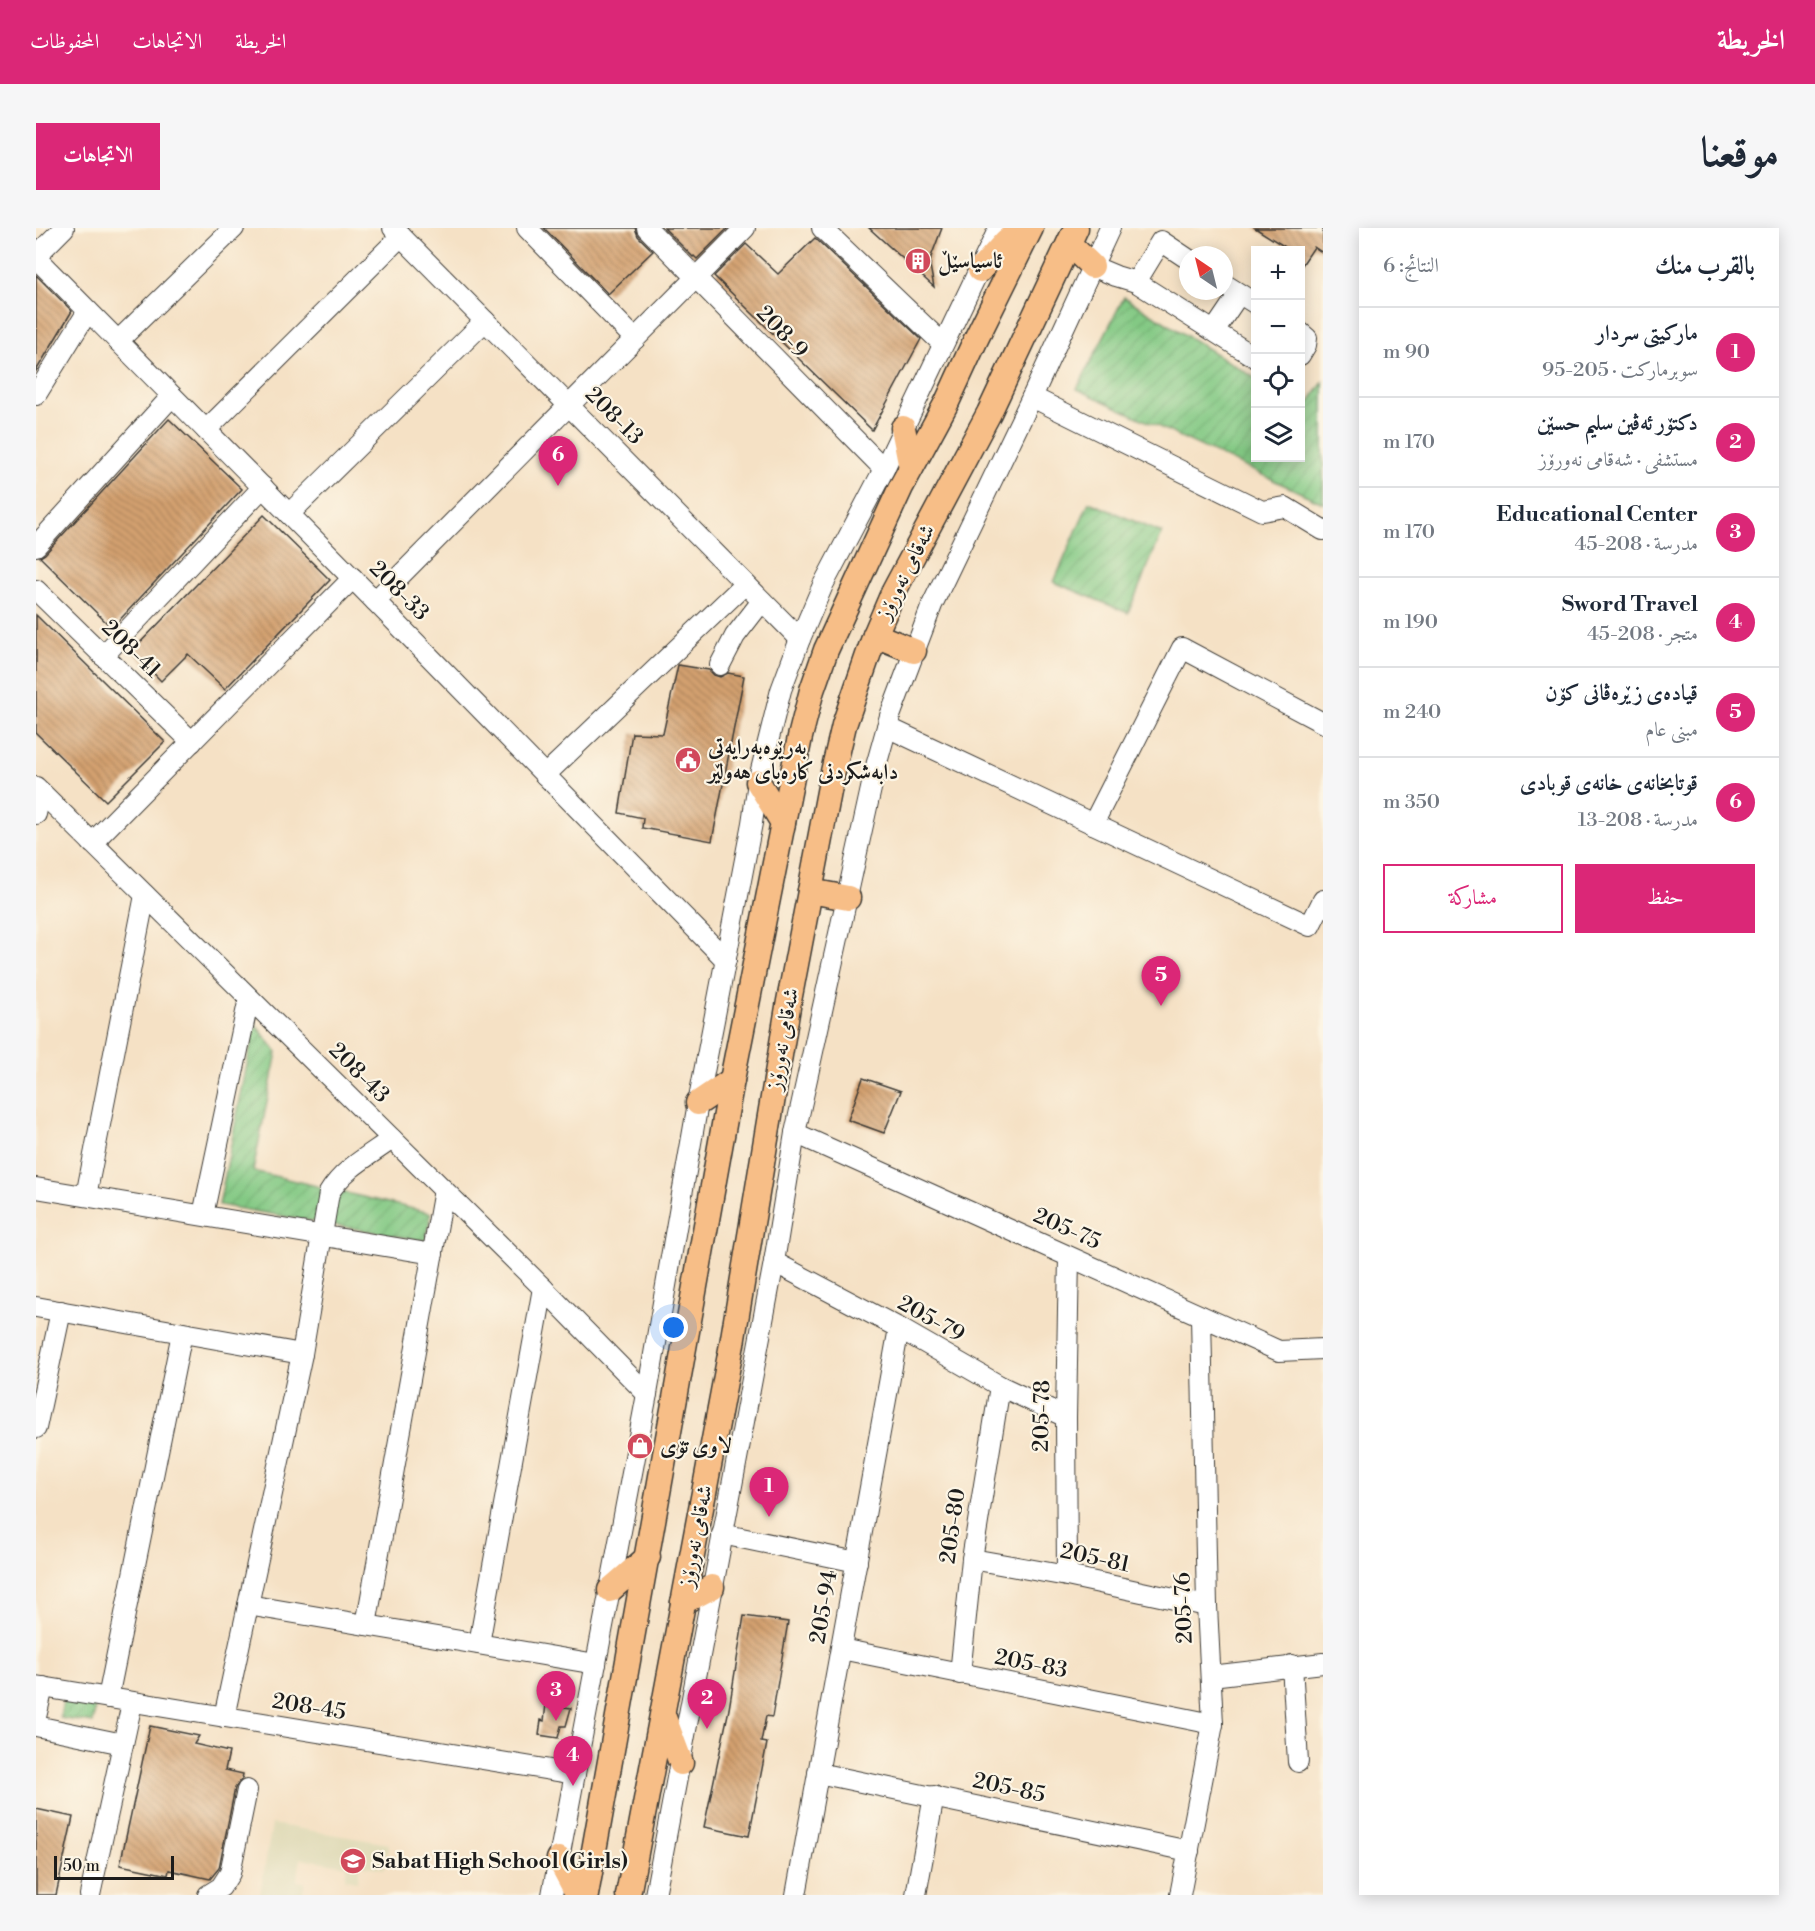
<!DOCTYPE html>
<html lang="ar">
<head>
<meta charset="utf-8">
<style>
  :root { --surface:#fff; --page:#f6f6f7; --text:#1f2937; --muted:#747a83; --line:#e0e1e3; --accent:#db2777 }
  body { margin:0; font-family:"Libre Bodoni",Amiri,serif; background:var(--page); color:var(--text); direction:rtl }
  .controls { position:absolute; right:18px; top:18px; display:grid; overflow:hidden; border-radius:0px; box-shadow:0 3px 15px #0003 }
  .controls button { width:54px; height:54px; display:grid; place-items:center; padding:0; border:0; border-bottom:2px solid var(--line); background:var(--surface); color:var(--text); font:30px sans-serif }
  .compass { position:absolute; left:1143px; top:18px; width:54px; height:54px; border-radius:50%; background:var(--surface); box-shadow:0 3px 15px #0003; rotate:325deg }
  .scale { position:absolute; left:18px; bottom:15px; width:120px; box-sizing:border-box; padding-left:6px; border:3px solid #1c1c1c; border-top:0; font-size:16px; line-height:21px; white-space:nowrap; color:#1c1c1c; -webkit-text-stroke:4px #fcf5e5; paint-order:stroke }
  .you { position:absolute; left:638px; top:1100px; width:21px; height:21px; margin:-15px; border:4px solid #fff; border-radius:50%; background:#1a73e8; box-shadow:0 0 0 9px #1a73e833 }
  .badge { display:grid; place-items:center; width:39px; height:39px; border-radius:50%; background:var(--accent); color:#fff; font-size:20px; font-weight:700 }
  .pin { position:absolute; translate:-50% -50px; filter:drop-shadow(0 2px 3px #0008) }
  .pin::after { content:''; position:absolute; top:32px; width:21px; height:18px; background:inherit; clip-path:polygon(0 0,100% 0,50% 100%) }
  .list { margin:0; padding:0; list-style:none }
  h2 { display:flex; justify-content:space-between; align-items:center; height:78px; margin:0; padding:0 24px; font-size:26px }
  h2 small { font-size:20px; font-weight:400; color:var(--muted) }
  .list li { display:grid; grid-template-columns:39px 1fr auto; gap:18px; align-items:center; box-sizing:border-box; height:90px; padding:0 24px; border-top:2px solid var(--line) }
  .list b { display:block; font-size:22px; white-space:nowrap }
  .list p { margin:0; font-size:20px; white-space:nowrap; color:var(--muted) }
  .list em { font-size:20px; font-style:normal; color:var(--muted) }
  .actions { display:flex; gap:12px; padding:18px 24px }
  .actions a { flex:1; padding:14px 0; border:2px solid var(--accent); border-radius:0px; text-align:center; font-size:21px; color:var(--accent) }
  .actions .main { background:var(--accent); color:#fff }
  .icon { flex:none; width:33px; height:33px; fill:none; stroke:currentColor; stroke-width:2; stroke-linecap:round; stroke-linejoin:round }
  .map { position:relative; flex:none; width:1287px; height:1667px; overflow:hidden; direction:ltr; border-radius:0px }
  header { display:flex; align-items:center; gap:36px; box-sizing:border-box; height:84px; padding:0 30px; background:var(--accent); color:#fff }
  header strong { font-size:28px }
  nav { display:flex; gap:33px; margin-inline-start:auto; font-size:21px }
  .intro { display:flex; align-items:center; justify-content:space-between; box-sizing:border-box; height:144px; padding:0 36px }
  h1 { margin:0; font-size:42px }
  .button { padding:15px 27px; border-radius:0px; background:var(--accent); color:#fff; font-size:21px; font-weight:700 }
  main { display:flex; gap:36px; padding:0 36px }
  aside { flex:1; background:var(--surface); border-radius:0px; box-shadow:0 3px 15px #0003 }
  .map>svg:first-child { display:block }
  .built { fill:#e1dcba }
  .garden { fill:url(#garden-furrows); stroke:#507250; stroke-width:1.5 }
  .building { fill:url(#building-back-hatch) }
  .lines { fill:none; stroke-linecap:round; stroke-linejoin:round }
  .minor-casing { stroke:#3d3a35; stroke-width:22 }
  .major-casing { stroke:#3d3a35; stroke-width:27 }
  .minor { stroke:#fff; stroke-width:20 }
  .major { stroke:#f7be87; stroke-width:24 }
  .labels { text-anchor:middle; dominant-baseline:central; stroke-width:4.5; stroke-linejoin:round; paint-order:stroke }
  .poi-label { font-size:22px; font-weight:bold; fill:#1c1c1c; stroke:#fcf5e5; text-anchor:start }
  .street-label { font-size:22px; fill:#1c1c1c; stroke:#fcf5e5 }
</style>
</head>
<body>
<header>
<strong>الخريطة</strong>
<nav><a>الخريطة</a><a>الاتجاهات</a><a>المحفوظات</a></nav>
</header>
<div class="intro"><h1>موقعنا</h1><a class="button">الاتجاهات</a></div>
<main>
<aside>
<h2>بالقرب منك<small>النتائج: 6</small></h2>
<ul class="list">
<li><span class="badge">1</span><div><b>ماركيتى سردار</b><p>سوبرماركت · 205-95</p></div><em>90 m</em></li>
<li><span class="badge">2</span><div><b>دکتۆر ئەڤین سلیم حسێن</b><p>مستشفى · شەقامی نەورۆز</p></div><em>170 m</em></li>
<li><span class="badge">3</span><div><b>Educational Center</b><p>مدرسة · 208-45</p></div><em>170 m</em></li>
<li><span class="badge">4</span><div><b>Sword Travel</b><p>متجر · 208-45</p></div><em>190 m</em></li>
<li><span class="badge">5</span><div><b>قیادەی زێرەڤانی کۆن</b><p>مبنى عام</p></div><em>240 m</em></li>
<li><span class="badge">6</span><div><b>قوتابخانەی خانەی قوبادی</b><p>مدرسة · 208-13</p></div><em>350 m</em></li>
</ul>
<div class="actions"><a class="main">حفظ</a><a>مشاركة</a></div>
</aside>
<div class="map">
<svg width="1287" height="1667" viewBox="0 0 1287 1667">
  <defs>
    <pattern id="garden-furrows" width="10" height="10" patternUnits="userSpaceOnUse" patternTransform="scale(1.5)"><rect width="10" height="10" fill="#83c984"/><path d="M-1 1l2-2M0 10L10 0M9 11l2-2" fill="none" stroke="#71ac71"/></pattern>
    <pattern id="building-back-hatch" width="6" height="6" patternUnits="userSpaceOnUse" patternTransform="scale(1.5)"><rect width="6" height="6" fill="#d3a06f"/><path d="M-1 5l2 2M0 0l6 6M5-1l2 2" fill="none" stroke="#aa825a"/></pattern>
  </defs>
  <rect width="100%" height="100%" fill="#fcf5e5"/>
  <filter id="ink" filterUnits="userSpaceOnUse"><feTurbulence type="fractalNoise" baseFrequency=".0167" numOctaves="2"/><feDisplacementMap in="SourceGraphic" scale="12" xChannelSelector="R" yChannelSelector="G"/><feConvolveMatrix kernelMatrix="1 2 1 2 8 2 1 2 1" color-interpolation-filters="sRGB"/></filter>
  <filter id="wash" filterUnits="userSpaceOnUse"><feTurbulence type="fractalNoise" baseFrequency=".008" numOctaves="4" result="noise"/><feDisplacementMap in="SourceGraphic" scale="24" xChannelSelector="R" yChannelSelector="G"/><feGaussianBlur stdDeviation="1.35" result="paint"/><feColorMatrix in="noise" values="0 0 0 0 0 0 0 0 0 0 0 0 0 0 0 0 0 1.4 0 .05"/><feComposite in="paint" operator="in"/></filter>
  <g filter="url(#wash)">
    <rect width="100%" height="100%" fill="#f5e1c5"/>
    <path class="built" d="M236,1596L353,1616L348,1641L324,1637L321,1653L309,1651L311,1638L265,1630L261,1653L269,1654L266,1667H224Z"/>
    <g class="garden">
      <path d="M1088,69L1219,150L1220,230H1264L1265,179L1269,181L1287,154V275L1041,161Z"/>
      <path d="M1053,274L1126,305L1092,385L1018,354Z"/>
      <path d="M219,796L241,824L217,943L395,985L390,1013L183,977Z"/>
      <path d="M27,1473L59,1478L57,1495L24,1490Z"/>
    </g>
    <g id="blocks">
      <g class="building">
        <path d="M508,0H599L602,8L617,23L572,66Z"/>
        <path d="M628,0H692L661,31L658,28L657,29Z"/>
        <path d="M833,0H906L895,29L894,38L898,59Z"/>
        <path d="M1219,0H1287V25L1278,19L1264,40V22H1254Z"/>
        <path d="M779,10L885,111L836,202L678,48L710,16L742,46Z"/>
        <path d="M0,47L36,83L0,143Z"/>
        <path d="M133,191L206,261L76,400L4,329L9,326Z"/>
        <path d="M228,287L294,352L189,461L152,426L125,453L96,423Z"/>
        <path d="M0,387L129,514L70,573L0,505Z"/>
        <path d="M642,437L673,442L678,447L684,449L692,445L708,448L676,613L606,600L607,590L583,585L596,505L627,506Z"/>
        <path d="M827,850L865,863L848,905L812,892Z"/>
        <path d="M708,1388L752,1394L736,1489L730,1488L725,1514L731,1515L713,1608L668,1599L693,1481Z"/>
        <path d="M510,1476L535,1480L530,1498H525L522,1510L503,1507L505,1492L508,1493Z"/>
        <path d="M114,1498L163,1508L158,1516L193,1524L189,1542L207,1546L206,1551L199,1560L183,1640L174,1651L133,1642L132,1647L84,1637Z"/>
        <path d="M0,1581L37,1589L20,1667H0Z"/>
      </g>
    </g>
  </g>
  <g filter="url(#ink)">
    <use href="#blocks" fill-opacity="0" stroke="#3d3a35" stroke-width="1.5"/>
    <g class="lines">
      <defs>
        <g id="minor">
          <path d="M357,0L764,411"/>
          <path d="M491,0L599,111"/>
          <path d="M611,0L848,241"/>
          <path d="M786,0L907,116"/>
          <path d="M0,28L28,0"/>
          <path d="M0,30L339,373L690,732"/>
          <path d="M1056,38L1080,48L1100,54L1220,130"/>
          <path d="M1100,54L1125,13L1152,31"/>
          <path d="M1188,56L1220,76"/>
          <path d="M1178,103L1203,66"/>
          <path d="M1264,104L1271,110L1270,117L1264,127"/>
          <path d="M82,113L198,0"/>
          <path d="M0,167L52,83"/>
          <path d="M996,169L1226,283L1249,279L1287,302"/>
          <path d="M170,202L365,8"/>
          <path d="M253,286L449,93"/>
          <path d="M0,318L136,168"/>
          <path d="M0,362L156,514"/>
          <path d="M339,373L709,0"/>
          <path d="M67,428L227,259"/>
          <path d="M684,437L699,408L726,373"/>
          <path d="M851,499L1274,698L1287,672"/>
          <path d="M509,547L709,356"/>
          <path d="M0,559L507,1060L611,1166"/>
          <path d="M0,586L5,564"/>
          <path d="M1057,596L1146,420L1287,495"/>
          <path d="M56,615L317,350"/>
          <path d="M759,905L1243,1123L1287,1121"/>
          <path d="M0,960L397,1026"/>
          <path d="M50,968L109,667"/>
          <path d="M167,987L213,770"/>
          <path d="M738,1034L863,1100L964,1158L1030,1189"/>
          <path d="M0,1079L266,1126"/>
          <path d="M0,1200L25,1083"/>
          <path d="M686,1306L821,1334"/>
          <path d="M936,1331L1031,1348L1171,1378"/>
          <path d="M1031,1348L1030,1189L1033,1029"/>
          <path d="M212,1377L560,1436"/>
          <path d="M330,1397L408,962"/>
          <path d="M443,1416L507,1060"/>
          <path d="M805,1421L1177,1496"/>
          <path d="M1256,1437L1262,1534"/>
          <path d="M924,1446L936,1331L964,1158"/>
          <path d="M1175,1448L1287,1435"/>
          <path d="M0,1458L539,1546"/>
          <path d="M72,1470L146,1105"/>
          <path d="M0,1489L7,1459"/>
          <path d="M188,1489L266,1126L293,965C307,941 334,927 356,911"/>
          <path d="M0,1498L87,1516"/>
          <path d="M782,1545L1153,1623"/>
          <path d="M54,1667L96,1475"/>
          <path d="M172,1667L185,1659L194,1645L211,1562"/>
          <path d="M516,1667L611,1166L662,875L716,595L722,554L745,462L764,411L787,357L848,241L963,0"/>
          <path d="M619,1667L738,1034L759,905L840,538L854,488L896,377L996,169L1074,0"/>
          <path d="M760,1667L863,1100"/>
          <path d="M880,1667L898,1568"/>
          <path d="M1144,1667L1177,1496L1171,1378L1165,1088"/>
        </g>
        <g id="major">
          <path d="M1033,16L1056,38"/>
          <path d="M944,42L970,13L986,0"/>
          <path d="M867,200L875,240"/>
          <path d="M839,407L878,423"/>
          <path d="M722,554L747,595"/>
          <path d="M774,663L812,670"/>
          <path d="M662,875L696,852"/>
          <path d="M574,1362L612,1329"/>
          <path d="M647,1374L676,1359"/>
          <path d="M627,1487L645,1535"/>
          <path d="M523,1631L542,1667"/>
          <path d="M550,1667L696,852L764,509L776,462L790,422L865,259L911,174L940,111L995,0"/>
          <path d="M592,1667L696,1116L753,773L796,548L808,497L839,407L857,365L953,185L1040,0"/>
        </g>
      </defs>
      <use href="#minor" class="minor-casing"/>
      <use href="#major" class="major-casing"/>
      <use href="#minor" class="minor"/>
      <use href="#major" class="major"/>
    </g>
  </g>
  <defs>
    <symbol id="building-disc" viewBox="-11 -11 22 22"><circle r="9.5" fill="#d1495b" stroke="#fcf5e5"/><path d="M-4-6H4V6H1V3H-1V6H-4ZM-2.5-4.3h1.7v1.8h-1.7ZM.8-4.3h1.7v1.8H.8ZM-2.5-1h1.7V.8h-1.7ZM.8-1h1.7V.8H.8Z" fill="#fff"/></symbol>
    <symbol id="civic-disc" viewBox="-11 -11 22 22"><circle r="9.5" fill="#d1495b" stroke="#fcf5e5"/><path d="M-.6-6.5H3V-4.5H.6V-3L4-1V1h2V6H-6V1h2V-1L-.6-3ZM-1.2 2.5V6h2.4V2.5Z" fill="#fff"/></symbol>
    <symbol id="shop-disc" viewBox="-11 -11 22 22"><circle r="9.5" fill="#d1495b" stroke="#fcf5e5"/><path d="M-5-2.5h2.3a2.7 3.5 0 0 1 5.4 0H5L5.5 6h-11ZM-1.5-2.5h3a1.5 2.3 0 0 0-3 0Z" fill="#fff"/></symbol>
    <symbol id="school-disc" viewBox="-11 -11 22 22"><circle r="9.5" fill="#d1495b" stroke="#fcf5e5"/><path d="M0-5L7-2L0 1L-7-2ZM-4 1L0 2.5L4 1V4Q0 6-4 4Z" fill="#fff"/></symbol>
  </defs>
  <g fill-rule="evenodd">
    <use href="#building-disc" x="867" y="18" width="30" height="30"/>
    <use href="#civic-disc" x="637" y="517" width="30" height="30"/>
    <use href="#shop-disc" x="589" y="1203" width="30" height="30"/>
    <use href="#school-disc" x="302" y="1618" width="30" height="30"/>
  </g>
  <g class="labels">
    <g class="poi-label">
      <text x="902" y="33">ئاسیاسێڵ</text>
      <text x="672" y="519">بەرێوەبەرایەتی<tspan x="672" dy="25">دابەشکردنی کارەبای هەولێر</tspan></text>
      <text x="624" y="1218">لاوی تۆی</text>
      <text x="336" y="1633">Sabat High School (Girls)</text>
    </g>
    <g class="street-label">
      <text transform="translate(746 104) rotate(46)">208-9</text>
      <text transform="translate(578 188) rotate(45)">208-13</text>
      <text transform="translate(870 344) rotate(-63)">شەقامی نەورۆز</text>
      <text transform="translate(363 363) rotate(45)">208-33</text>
      <text transform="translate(95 421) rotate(44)">208-41</text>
      <text transform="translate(747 811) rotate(-80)">شەقامی نەورۆز</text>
      <text transform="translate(323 845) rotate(45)">208-43</text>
      <text transform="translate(1031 1001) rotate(24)">205-75</text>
      <text transform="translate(895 1091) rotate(29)">205-79</text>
      <text transform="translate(1006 1188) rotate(-89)">205-78</text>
      <text transform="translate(917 1298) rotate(-82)">205-80</text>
      <text transform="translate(660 1308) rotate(-79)">شەقامی نەورۆز</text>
      <text transform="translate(1059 1330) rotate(12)">205-81</text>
      <text transform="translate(788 1379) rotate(-80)">205-94</text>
      <text transform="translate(1148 1380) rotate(-92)">205-76</text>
      <text transform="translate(995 1436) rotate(11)">205-83</text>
      <text transform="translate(273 1479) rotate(9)">208-45</text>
      <text transform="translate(973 1560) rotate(12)">205-85</text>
    </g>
  </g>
</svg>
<div class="controls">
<button>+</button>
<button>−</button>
<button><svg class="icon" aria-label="locate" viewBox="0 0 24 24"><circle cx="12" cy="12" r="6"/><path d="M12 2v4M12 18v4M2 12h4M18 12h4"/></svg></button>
<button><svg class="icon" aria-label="layers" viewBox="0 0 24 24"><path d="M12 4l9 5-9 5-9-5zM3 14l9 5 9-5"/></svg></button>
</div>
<svg class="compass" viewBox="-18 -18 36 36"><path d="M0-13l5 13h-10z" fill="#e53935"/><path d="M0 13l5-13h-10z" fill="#747a83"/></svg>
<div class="scale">50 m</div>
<div class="you"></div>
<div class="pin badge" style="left:733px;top:1289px">1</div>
<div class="pin badge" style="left:671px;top:1501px">2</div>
<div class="pin badge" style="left:520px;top:1493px">3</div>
<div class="pin badge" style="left:537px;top:1558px">4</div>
<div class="pin badge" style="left:1125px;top:778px">5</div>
<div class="pin badge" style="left:522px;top:258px">6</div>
</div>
</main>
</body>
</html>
